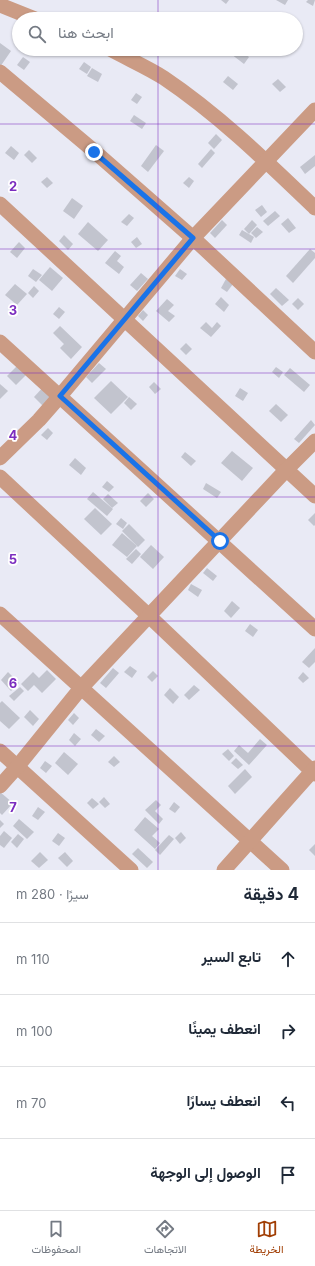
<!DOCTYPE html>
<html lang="ar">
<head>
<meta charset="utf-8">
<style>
  :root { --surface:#fff; --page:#f6f6f7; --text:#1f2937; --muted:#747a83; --line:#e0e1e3; --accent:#a13e04 }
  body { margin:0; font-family:Inter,Vazirmatn,sans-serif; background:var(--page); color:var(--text); direction:rtl }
  .stop { position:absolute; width:12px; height:12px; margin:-9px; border:3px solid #1a73e8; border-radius:50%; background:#fff }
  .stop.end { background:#1a73e8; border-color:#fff; box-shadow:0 1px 4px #0008 }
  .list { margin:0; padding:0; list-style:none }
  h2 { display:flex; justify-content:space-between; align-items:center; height:52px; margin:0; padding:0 16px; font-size:17px }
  h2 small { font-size:13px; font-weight:400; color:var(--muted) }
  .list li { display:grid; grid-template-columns:26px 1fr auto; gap:12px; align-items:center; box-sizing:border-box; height:72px; padding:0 16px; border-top:1px solid var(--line) }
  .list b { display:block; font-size:15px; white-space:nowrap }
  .list em { font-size:13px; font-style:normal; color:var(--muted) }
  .icon { flex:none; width:22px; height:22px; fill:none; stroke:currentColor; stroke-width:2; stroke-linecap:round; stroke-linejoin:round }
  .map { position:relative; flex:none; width:315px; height:870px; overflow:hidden; direction:ltr }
  .search { position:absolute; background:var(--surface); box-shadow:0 1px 3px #0004; left:12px; right:12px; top:12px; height:44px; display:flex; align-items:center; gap:10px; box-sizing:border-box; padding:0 14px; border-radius:22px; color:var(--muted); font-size:15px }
  .sheet { height:340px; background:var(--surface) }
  nav { display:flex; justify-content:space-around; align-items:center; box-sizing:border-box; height:56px; border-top:1px solid var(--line); background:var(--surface); font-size:11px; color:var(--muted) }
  nav a { display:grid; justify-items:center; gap:2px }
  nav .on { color:var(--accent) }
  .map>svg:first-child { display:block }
  .building { fill:#c2c4ce }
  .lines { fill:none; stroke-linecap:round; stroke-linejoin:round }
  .street { stroke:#cb9b84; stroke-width:15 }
  .route { stroke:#1a73e8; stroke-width:5 }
  .grid { fill:none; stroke:#7b2cbf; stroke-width:1; stroke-opacity:0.55 }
  .grid-label { font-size:13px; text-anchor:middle; font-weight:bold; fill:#7b2cbf; stroke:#fff; stroke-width:3.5; stroke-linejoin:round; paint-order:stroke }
</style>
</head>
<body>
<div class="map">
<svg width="315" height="870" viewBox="0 0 315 870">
  <rect width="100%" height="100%" fill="#e9eaf5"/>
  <g class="building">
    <path d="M221,0H229L226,4Z"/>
    <path d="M276,0H288L285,5Z"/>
    <path d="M308,0H315L313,6L306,2Z"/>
    <path d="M178,12L185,16L184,19H177L175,18Z"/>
    <path d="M0,43L11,51L0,67Z"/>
    <path d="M234,49H239L249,57L244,64L231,54Z"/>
    <path d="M23,57L30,62L24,70L17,65Z"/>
    <path d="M84,62L91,67L87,74L79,69Z"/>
    <path d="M92,68L102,74L98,82L87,76Z"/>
    <path d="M228,76L238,84L233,90L223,82Z"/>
    <path d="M278,79L286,87L280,92L272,84Z"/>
    <path d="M136,93L142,97L137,104L131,100Z"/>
    <path d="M134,115L146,123L142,129L130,121Z"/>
    <path d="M216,134L222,140L214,149L208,143Z"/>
    <path d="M156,145L164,151L148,172L141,166Z"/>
    <path d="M11,146L19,153L14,160L5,153Z"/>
    <path d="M211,149L215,153L202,168L198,164Z"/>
    <path d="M29,150L37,158L32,163L24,155Z"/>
    <path d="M315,155V166L305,174L300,167Z"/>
    <path d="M47,177L53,183L47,188L41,182Z"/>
    <path d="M189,177L194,181L189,188L183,183Z"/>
    <path d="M72,198L83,206L74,219L63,211Z"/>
    <path d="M262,205L267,212L261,217L255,210Z"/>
    <path d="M275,211L280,216L268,226L263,221Z"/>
    <path d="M129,214L134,218L127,226L121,222Z"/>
    <path d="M288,218L296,228L289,233L281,224Z"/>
    <path d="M222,220L227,225L215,238L210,233Z"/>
    <path d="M252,220L257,225L249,234L244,229Z"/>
    <path d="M88,222L108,240L98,251L78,234Z"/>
    <path d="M257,227L263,232L256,238L251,233Z"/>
    <path d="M242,230L254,237L251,243L239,235Z"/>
    <path d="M64,235L73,244L68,250L59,241Z"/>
    <path d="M137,237L142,244L136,248L131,242Z"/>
    <path d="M19,242L25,248L17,258L10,252Z"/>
    <path d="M310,249L315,253V258L293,283L286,276Z"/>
    <path d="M115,251L121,256L117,261L124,267L119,274L105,263Z"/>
    <path d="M50,267L63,278L52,291L39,280Z"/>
    <path d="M33,269L42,275L36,282L28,276Z"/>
    <path d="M180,269L187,274L182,280L175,276Z"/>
    <path d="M141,273L148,279L137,291L130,285Z"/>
    <path d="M226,279L233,284L227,292L221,288Z"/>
    <path d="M15,284L27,294L17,305L5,295Z"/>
    <path d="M34,286L39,291L33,298L28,293Z"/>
    <path d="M276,288L289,300L282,306L270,294Z"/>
    <path d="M221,297L229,305L224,312L215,304Z"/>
    <path d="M298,298L304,304L298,310L292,304Z"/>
    <path d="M167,299L174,305L168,311L175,316L169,322L156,311Z"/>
    <path d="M59,307L65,312L59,319L53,314Z"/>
    <path d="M143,310L148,315L143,321L138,316Z"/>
    <path d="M206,322L212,328L217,322L221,326L211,337L200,328Z"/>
    <path d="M60,326L82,347L71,359L60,348L64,344L53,333Z"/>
    <path d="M186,343L192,349L186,355L180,349Z"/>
    <path d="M99,363L106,369L92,383L86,377Z"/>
    <path d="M17,366L26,375L16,385L7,376Z"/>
    <path d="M276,367L283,372L279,378L272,372Z"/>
    <path d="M290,368L310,385L304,392L284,375Z"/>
    <path d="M111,381L128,397L111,414L94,398Z"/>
    <path d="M154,382L161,389L155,394L149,387Z"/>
    <path d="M0,384L8,391L0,399Z"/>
    <path d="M45,385L56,395L45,408L34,397Z"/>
    <path d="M240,388L248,393L243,401L235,396Z"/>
    <path d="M129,397L137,404L131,410L124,403Z"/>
    <path d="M276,404L288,415L281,422L269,411Z"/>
    <path d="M311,420L315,425L299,443L294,439Z"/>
    <path d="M48,428L53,433L47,440L41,435Z"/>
    <path d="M232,451L253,468L242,481L221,463Z"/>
    <path d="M185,452L196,461L191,466L181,457Z"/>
    <path d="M75,458L86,468L81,475L69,465Z"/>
    <path d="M107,481L114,487L109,492L102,487Z"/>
    <path d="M206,483L221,492L217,498L203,489Z"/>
    <path d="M93,492L113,509L107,516L87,499Z"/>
    <path d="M148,493L154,499L146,507L140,501Z"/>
    <path d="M108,494L118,503L112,508L103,499Z"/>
    <path d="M95,508L112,524L101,535L84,519Z"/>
    <path d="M315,513V525L314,526L308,520Z"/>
    <path d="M121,518L127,523L123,529L116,524Z"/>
    <path d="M129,524L145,540L138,547L122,531Z"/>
    <path d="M122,533L137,546L127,557L112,545Z"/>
    <path d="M151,545L164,557L153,569L140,557Z"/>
    <path d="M136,549L141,554L132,564L126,559Z"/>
    <path d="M207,568L217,576L213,581L203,573Z"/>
    <path d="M191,584L202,590L198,597L188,590Z"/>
    <path d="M232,601L240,608L231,618L224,611Z"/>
    <path d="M250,624L258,630L253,637L245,631Z"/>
    <path d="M315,648V662L309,668L302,662Z"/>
    <path d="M130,666L137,671L132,678L124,672Z"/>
    <path d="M113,668L119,673L106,688L100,683Z"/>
    <path d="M47,670L56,679L42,693L34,685L28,691L21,684L33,672L39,678Z"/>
    <path d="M153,671L158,676L152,682L147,677Z"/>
    <path d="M8,672L19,683L11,691L1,680Z"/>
    <path d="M303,672L309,678L303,683L298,678Z"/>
    <path d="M194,685L200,690L189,700L184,695Z"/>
    <path d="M20,687L24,691L14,701L9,696Z"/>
    <path d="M170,688L179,697L173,704L164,695Z"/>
    <path d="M2,701L20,718L9,729L0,721V703Z"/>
    <path d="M30,710L39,719L33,726L24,717Z"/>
    <path d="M74,713L79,718L73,725L68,720Z"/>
    <path d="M96,729L105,736L99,742L91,735Z"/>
    <path d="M74,733L81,739L75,746L69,740Z"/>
    <path d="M260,739L267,745L249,765L234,751L239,745L248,753Z"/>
    <path d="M228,749L234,756L229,761L222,754Z"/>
    <path d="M64,752L78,764L68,775L55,763Z"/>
    <path d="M114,756L120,762L114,767L108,762Z"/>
    <path d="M236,758L243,765L238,769L231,763Z"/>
    <path d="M45,761L52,766L46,773L40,768Z"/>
    <path d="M245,769L252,777L235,794L228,786Z"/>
    <path d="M0,792L13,803L2,815L0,813Z"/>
    <path d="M104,797L110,804L105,808L99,802Z"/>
    <path d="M92,798L99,804L93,809L87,803Z"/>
    <path d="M156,800L161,805L155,811L163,819L159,824L145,810Z"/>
    <path d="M174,802L180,807L175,813L169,809Z"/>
    <path d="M38,807L45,812L38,820L32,816Z"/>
    <path d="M145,817L159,829L152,836L160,843L155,849L134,830Z"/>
    <path d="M19,819L34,832L27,839L13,826Z"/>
    <path d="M0,820L4,824L0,828Z"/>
    <path d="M4,831L12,838L4,848L0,845V836Z"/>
    <path d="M181,832L186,838L180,844L175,838Z"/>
    <path d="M58,833L65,838L59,846L52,841Z"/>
    <path d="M18,834L24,839L17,848L11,842Z"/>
    <path d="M169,835L174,839L160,855L155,850Z"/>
    <path d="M315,844V856L309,850Z"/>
    <path d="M138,848L153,862L147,868L132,854Z"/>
    <path d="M40,852L48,860L39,868L31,861Z"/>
    <path d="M65,852L73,861L67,867L58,858Z"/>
  </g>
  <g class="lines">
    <g class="street">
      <path d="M0,5L35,19"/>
      <path d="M110,49C128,59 147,67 164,78C219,115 267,162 315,208"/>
      <path d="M0,72L94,151L193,238L315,352"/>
      <path d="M0,204L315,496"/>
      <path d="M0,342L315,629"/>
      <path d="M0,458L39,420L60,396L193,238L315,110"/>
      <path d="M0,477L149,616L315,774"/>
      <path d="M0,614L282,870"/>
      <path d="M0,751L131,870"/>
      <path d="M0,786L17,767L81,688L287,469L315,441"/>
      <path d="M224,870L315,768"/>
    </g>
  </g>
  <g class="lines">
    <path class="route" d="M94,152L193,238L60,396L220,541"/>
  </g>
  <path class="grid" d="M158,0V19M158,49V870M0,124H315M0,249H315M0,373H315M0,497H315M0,621H315M0,746H315"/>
  <g class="grid-label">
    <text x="13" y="191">2</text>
    <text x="13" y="315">3</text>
    <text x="13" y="440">4</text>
    <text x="13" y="564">5</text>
    <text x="13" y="688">6</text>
    <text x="13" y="812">7</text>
  </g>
</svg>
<div class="stop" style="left:220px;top:541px"></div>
<div class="stop end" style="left:94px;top:152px"></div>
<div class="search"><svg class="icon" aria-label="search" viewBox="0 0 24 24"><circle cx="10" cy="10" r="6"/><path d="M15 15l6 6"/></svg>ابحث هنا</div>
</div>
<section class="sheet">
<h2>4 دقيقة<small>سيرًا · 280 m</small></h2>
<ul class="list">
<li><svg class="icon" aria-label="ahead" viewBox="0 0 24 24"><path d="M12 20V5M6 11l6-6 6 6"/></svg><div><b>تابع السير</b></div><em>110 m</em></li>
<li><svg class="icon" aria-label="right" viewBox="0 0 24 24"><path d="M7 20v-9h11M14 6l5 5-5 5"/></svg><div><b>انعطف يمينًا</b></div><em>100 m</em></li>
<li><svg class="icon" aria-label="left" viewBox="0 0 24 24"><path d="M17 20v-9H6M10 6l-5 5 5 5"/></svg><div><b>انعطف يسارًا</b></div><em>70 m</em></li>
<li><svg class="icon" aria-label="arrive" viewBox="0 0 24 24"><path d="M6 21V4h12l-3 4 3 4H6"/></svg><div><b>الوصول إلى الوجهة</b></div></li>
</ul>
</section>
<nav>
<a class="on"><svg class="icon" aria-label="map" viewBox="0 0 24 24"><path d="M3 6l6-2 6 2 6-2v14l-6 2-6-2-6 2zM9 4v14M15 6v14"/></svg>الخريطة</a>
<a><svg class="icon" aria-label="directions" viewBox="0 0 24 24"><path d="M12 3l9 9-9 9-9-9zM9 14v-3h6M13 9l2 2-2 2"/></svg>الاتجاهات</a>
<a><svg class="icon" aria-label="saved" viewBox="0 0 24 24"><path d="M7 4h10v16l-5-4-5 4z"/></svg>المحفوظات</a>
</nav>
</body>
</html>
